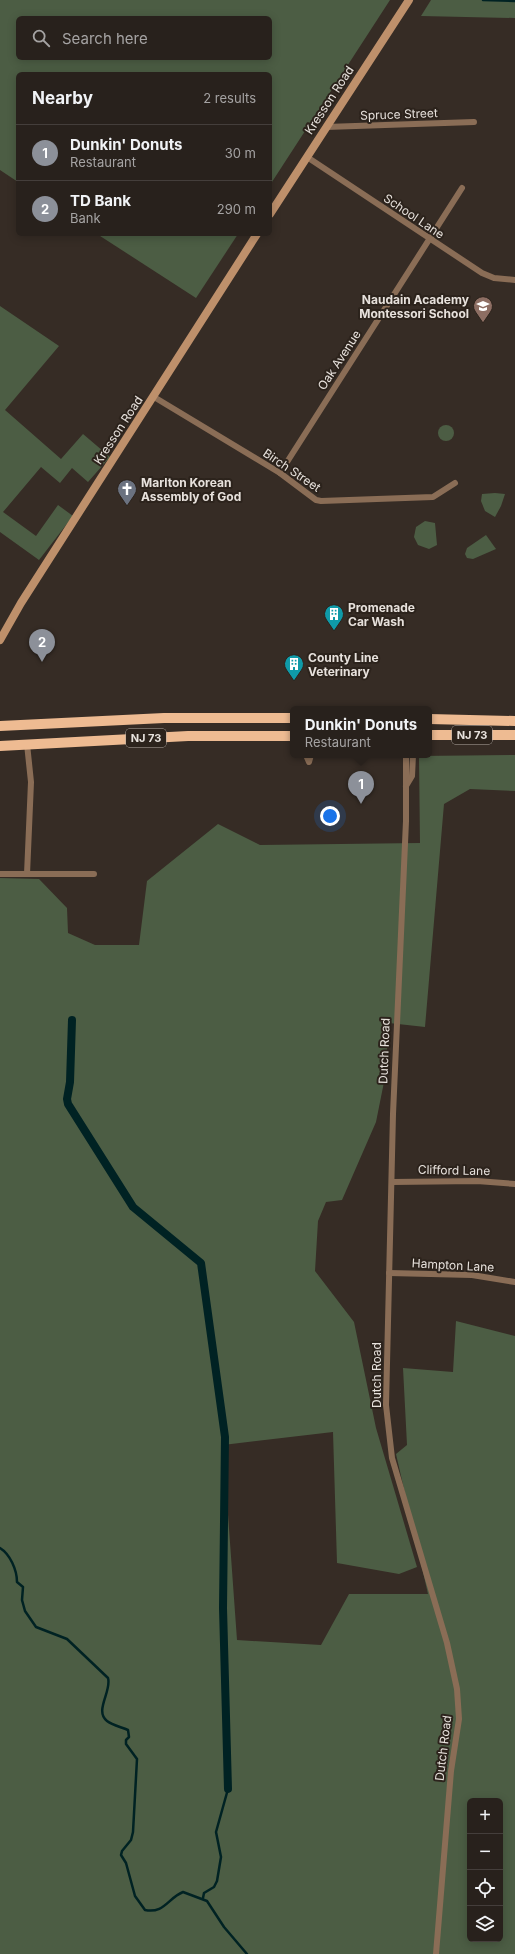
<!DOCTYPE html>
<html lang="en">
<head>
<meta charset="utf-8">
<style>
  :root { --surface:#28211c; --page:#342e29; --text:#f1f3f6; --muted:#a5a3a3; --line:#443e3b; --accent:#8c9099 }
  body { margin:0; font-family:Inter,sans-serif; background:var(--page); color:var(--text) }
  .controls { position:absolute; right:12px; bottom:12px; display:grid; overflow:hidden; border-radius:6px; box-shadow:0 2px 10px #0003 }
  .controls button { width:36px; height:36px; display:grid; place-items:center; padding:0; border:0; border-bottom:1px solid var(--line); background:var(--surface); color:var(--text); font:20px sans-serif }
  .you { position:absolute; left:330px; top:816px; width:14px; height:14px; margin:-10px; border:3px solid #fff; border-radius:50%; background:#1a73e8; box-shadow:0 0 0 6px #1a73e833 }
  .badge { display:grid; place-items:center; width:26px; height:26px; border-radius:50%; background:var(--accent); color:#fff; font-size:13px; font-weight:700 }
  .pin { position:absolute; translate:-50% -33px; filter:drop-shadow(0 1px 2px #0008) }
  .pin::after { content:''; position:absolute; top:21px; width:14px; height:12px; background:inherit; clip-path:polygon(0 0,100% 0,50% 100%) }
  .popup { position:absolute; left:290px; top:706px; width:142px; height:52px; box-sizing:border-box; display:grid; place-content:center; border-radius:6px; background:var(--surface); filter:drop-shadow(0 1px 3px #0005); font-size:13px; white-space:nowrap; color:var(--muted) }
  .popup b { font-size:15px; color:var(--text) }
  .popup::after { content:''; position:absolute; left:50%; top:100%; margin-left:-8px; border:8px solid transparent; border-top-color:var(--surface) }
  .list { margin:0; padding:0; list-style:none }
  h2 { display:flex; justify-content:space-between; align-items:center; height:52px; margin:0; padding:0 16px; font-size:17px }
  h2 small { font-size:13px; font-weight:400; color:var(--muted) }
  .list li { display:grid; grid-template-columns:26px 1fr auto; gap:12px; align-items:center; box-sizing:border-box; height:56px; padding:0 16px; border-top:1px solid var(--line) }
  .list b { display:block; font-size:15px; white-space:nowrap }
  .list p { margin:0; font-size:13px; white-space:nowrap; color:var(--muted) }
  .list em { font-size:13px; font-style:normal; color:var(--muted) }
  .icon { flex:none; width:22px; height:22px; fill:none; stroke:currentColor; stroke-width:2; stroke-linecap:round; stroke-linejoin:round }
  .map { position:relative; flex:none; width:515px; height:1954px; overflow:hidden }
  .search { position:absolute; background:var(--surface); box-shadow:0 2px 10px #0003; left:16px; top:16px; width:256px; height:44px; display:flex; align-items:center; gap:10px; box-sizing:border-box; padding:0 14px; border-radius:6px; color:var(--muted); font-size:15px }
  .panel { position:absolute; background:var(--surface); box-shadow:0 2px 10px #0003; left:16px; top:72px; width:256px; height:164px; border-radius:6px }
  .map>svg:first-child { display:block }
  .green { fill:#4c5d44; fill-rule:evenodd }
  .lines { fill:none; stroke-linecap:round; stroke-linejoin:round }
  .stream { stroke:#002223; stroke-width:2.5 }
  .canal { stroke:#002223; stroke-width:8 }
  .minor { stroke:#8a6d56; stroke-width:6 }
  .secondary { stroke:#be906b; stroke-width:8 }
  .trunk { stroke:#eebb92; stroke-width:10 }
  .labels { text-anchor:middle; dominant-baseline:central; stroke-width:4; stroke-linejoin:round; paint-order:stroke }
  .shield { fill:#2c231c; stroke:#afa8a2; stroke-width:1 }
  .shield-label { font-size:11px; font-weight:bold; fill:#e7e1dc }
  .street-label { font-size:12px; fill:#e7e1dc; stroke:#2c231c }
  .poi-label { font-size:12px; font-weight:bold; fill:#e7e1dc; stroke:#2c231c; text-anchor:start }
</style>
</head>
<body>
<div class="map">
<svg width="515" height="1954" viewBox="0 0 515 1954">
  <rect width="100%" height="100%" fill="#362c25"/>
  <g class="green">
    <path d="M0,0H390L270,185V74H18V182L0,170ZM18,18H270V58H18Z"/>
    <path d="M431,0H515V18L421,16Z"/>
    <path d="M97,234H238L196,298Z"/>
    <path d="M0,306L59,346L5,410L61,459L83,434L110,457L88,482L72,468L60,483L41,467L3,512L36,536L58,505L73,516L39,560L0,532Z"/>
    <circle cx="446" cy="433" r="8"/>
    <path d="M495,493L505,494L501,506L495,517L485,511L481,501L482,494Z"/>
    <path d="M425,521L435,523L437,545L429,549L418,545L414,537L416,527Z"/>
    <path d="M486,535L496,549L473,559L467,558L465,554L467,548Z"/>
    <path d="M515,755V791L470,789L444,804L425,1027L389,1023L385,1077L376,1122L342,1200L326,1202L318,1221L315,1271L354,1322L376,1428L417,1567L399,1574L337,1563L333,1432L223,1445L237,1640L321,1645L349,1594H428L396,1454L407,1445L403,1368L453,1372L456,1321L515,1336V1954H0V878L39,879L67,908L68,933L95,945H139L147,881L218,824L260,845L420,843L419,756ZM470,1801H500V1939H470Z"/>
  </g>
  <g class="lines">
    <g class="stream">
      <path d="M483,0L515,1"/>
      <path d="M0,1548C10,1554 17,1570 17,1582L23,1587L22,1600L25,1611L36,1627L67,1639L108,1678C112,1691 94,1711 107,1721C112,1725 121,1727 128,1730L129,1737L126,1740V1744L137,1759L133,1832L131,1840L122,1851L121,1855L126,1863L135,1896L145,1910C164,1914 168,1898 183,1892L207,1901L224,1927L247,1954"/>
      <path d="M203,1898L204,1893L214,1887L217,1881L221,1857L216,1832L228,1789"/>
    </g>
    <path class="canal" d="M72,1020L70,1082L67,1099L68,1104L133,1207L201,1263L225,1437L223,1608L228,1789"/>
    <g class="minor">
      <path d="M326,127L474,122"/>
      <path d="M307,157L482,273L494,278L515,280"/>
      <path d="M154,397L280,473L316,500L321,501L433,497L455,483"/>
      <path d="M280,473L462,188"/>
      <path d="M27,744L31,782L27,874"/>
      <path d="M306,755L309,762L311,755"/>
      <path d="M406,755V821L393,1114L386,1405L392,1458L447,1643L457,1689L459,1719L451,1771L436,1954"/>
      <path d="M406,786L412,776L413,755"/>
      <path d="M0,874H94"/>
      <path d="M392,1182L477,1181L515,1184"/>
      <path d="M389,1273L472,1275L515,1282"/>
    </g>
    <g class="secondary">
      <path d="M270,214L409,0"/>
      <path d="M0,640L21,603L257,234"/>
    </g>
    <g class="trunk">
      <path d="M429,719L515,721"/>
      <path d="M0,726L164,718H293"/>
      <path d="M429,735H515"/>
      <path d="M0,746L188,736H293"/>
    </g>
  </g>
  <defs>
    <symbol id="school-pin" viewBox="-11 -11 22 30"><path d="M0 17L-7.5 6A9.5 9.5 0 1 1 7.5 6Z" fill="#8d6e63" stroke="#2c231c"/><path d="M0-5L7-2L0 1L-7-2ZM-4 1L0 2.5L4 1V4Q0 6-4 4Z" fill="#fff"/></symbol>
    <symbol id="church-pin" viewBox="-11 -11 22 30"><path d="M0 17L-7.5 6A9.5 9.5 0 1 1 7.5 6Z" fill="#6b7280" stroke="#2c231c"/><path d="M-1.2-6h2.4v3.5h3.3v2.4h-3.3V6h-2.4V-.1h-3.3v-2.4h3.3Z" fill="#fff"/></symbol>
    <symbol id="building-pin" viewBox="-11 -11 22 30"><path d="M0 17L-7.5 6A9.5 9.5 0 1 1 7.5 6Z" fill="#0f9aa8" stroke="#2c231c"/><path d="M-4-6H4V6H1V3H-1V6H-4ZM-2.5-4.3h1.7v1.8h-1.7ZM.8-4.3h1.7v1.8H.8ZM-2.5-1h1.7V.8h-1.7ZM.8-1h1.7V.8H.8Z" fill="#fff"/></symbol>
  </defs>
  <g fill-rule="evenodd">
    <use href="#school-pin" x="472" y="295" width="22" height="30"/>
    <use href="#church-pin" x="116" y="478" width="22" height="30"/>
    <use href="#building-pin" x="323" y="603" width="22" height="30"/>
    <use href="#building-pin" x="283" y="653" width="22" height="30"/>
  </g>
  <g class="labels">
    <g class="shield">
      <rect x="452" y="726" width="40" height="18" rx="3"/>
      <rect x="126" y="729" width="40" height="18" rx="3"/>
    </g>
    <g class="shield-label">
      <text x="472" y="735">NJ 73</text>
      <text x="146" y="738">NJ 73</text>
    </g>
    <g class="street-label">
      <text transform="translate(329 100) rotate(-57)">Kresson Road</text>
      <text transform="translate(399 114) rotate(-2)">Spruce Street</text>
      <text transform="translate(414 216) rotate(34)">School Lane</text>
      <text transform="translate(339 360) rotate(-57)">Oak Avenue</text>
      <text transform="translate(118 430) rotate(-57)">Kresson Road</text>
      <text transform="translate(292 470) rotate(34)">Birch Street</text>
      <text transform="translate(384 1051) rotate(-88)">Dutch Road</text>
      <text transform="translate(454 1170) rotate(1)">Clifford Lane</text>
      <text transform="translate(453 1265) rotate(3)">Hampton Lane</text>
      <text transform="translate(376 1375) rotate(-90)">Dutch Road</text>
      <text transform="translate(443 1748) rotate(-83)">Dutch Road</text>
    </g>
    <g class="poi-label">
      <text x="469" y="299" text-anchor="end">Naudain Academy<tspan x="469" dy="14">Montessori School</tspan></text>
      <text x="141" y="482">Marlton Korean<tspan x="141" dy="14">Assembly of God</tspan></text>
      <text x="348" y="607">Promenade<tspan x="348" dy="14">Car Wash</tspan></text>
      <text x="308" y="657">County Line<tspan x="308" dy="14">Veterinary</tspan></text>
    </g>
  </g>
</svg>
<div class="controls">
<button>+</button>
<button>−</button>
<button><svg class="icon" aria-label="locate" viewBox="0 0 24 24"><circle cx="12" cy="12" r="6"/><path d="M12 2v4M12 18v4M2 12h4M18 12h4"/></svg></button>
<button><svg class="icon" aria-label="layers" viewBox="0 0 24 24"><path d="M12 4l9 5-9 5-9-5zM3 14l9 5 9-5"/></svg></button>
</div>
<div class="you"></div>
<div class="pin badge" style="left:361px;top:804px">1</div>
<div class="popup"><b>Dunkin' Donuts</b>Restaurant</div>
<div class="pin badge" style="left:42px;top:662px">2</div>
<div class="search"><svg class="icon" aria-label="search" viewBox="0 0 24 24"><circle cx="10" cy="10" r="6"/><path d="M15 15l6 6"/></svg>Search here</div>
<section class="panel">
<h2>Nearby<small>2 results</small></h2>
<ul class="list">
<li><span class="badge">1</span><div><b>Dunkin' Donuts</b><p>Restaurant</p></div><em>30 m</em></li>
<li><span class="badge">2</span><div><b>TD Bank</b><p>Bank</p></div><em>290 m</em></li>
</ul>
</section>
</div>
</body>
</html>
